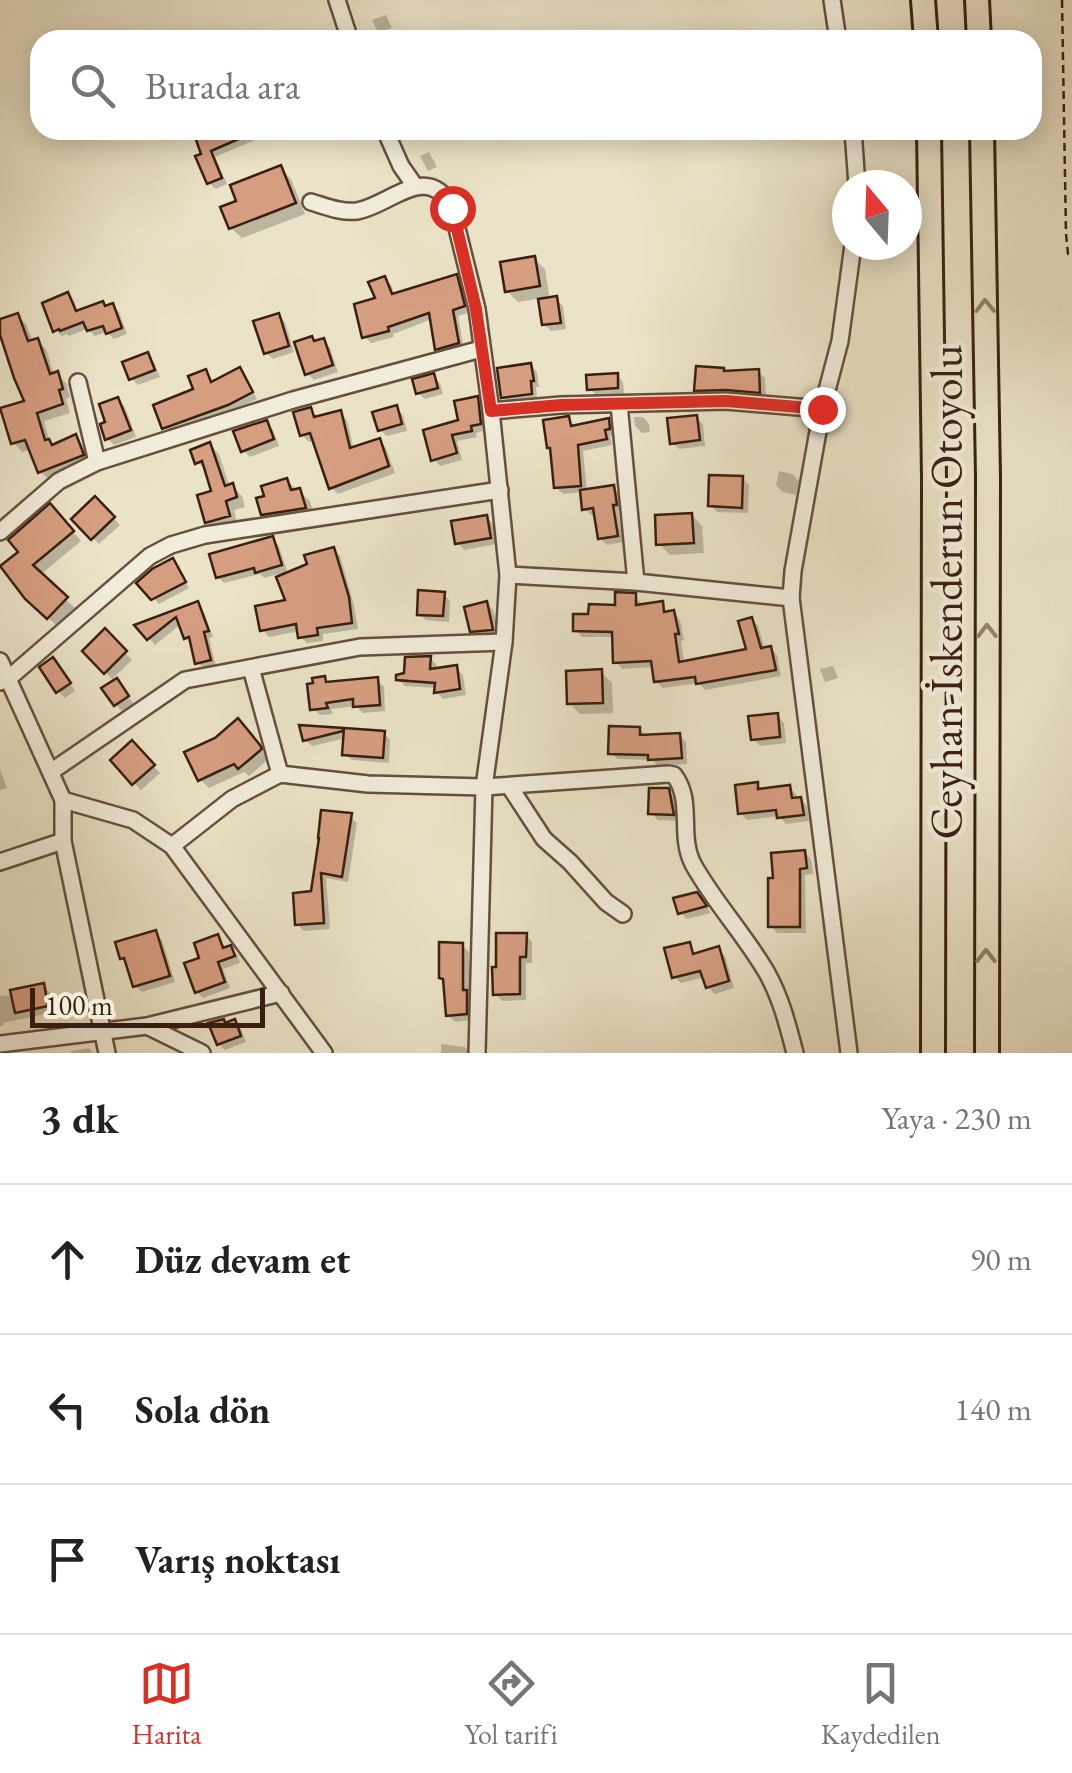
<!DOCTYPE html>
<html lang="tr">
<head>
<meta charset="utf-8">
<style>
  :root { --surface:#fff; --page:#f6f6f6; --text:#222; --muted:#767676; --line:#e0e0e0; --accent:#d93025 }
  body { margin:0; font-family:"EB Garamond",serif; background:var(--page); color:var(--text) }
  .compass { position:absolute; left:832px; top:170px; width:90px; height:90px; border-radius:50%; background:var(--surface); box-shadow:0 5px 25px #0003; rotate:341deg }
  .scale { position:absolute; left:30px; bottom:25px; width:235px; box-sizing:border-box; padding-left:10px; border:5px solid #381f10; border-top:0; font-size:28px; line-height:35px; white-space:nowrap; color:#381f10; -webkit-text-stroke:8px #f2eddb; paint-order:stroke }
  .stop { position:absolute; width:30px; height:30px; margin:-22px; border:8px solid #d93025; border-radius:50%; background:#fff }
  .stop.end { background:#d93025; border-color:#fff; box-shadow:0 2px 10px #0008 }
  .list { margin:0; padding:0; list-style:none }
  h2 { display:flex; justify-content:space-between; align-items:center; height:130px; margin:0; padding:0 40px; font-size:42px }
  h2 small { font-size:32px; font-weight:400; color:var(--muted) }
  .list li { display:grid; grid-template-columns:65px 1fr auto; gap:30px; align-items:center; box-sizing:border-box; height:150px; padding:0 40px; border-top:2px solid var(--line) }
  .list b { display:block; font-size:38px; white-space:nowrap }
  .list em { font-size:32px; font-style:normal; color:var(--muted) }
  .icon { flex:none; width:55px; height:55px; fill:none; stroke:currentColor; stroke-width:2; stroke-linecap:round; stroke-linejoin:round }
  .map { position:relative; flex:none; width:1072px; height:1053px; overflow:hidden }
  .search { position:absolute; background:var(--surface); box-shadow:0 5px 25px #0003; left:30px; right:30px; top:30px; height:110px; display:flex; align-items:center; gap:25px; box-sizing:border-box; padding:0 35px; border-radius:30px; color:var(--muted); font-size:38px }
  .sheet { height:580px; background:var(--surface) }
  nav { display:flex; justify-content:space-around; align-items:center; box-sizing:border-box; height:140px; border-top:2px solid var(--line); background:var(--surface); font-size:28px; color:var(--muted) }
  nav a { display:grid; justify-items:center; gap:5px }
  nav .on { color:var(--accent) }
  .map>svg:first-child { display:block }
  .shadow { fill:#0003 }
  .building { fill:#d69e81; stroke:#381f10; stroke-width:2.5 }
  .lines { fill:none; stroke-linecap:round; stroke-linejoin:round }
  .minor-casing { stroke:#65503e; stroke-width:20 }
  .highway-casing { stroke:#381f10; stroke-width:28 }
  .path { stroke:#381f10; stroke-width:2.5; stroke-dasharray:8 5; stroke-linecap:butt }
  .minor { stroke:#f2eddb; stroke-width:15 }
  .highway { stroke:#ebe3c8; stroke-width:22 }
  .oneway { stroke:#92816c }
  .route { stroke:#d93025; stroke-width:12 }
  .labels { text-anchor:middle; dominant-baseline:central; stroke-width:9; stroke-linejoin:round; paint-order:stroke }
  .street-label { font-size:45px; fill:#381f10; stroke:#f2eddb }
</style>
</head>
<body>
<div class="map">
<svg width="1072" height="1053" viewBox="0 0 1072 1053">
  <rect width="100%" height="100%" fill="#ebe3c8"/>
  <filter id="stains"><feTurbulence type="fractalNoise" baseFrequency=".002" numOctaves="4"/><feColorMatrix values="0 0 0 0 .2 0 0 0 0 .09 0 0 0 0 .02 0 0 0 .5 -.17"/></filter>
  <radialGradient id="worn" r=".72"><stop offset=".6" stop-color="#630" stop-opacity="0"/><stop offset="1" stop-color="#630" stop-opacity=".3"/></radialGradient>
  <g class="shadow">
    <path d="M386,15L392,28L378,32L372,20Z"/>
    <path d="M218,130H270L271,133L215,157L227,184L216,189L209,183L204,155Z"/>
    <path d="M429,152L437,167L428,171L420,156Z"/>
    <path d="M280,168L291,179L305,214L242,238L231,228L239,202Z"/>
    <path d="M534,259L545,269L550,300L556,299L563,306L566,329L551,331L544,324L541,298L518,302L507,291Z"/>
    <path d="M456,276L462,283L470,312L458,316L464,349L444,355L437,349L432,319L393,334L394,337L371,343L365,337L384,279L391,285L395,296Z"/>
    <path d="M67,295L74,301L78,313L112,306L119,312L127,334L114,339L107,332L95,336L87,329L69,336L67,334L62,336L56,330Z"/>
    <path d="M17,316L26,324L33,342L37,341L46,349L54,375L57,374L66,383L70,397L66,399L70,413L44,421L50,444L54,447L75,437L84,446L91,464L49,480L40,471L31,449L22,452L14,443L28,402L0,322Z"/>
    <path d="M278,316L285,322L294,352L273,359L266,353Z"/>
    <path d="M323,341L330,348L338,372L314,380L307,373L316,343Z"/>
    <path d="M148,355L154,362L160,377L138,385L131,378Z"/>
    <path d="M531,366L537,372L539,387H536L537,399L510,403L503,397Z"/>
    <path d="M239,370L245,376L257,399L235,410L171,434L165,428L196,390L205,372L213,384Z"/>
    <path d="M758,372L765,378L766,398L703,396L697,390L726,373Z"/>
    <path d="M617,375L623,382L624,394L596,395L590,389Z"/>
    <path d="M433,376L440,383L443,394L425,399L418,393Z"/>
    <path d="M477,398L483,405L487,430L476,433L477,437L457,441L462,460L440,466L434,459Z"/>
    <path d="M118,400L125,407L136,437L114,445L107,438L109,423Z"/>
    <path d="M396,408L403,415L407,431L387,436L380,430Z"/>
    <path d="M311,410L317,416L340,413L347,420L354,450L379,441L386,448L395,473L338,494L331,488L315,440L309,442L302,435Z"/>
    <path d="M634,417H643L649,424L650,432L642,433L635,426Z"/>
    <path d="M696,418L703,424L705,446L679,449L672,442Z"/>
    <path d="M568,419L575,426L608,421L615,428L616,435L610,436L612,445L583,451L587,491L613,487L620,494L622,511H618L623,542L607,545L600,538L597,515L592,516L585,509L582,492L563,494L556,487Z"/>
    <path d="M266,423L273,430L279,446L250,457L243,450Z"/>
    <path d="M209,444L219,454L230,487L232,486L242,496L245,507L234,510L238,526L217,532L207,522L214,493L208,473L198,462Z"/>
    <path d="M779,471L792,474L799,481L796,495L783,492L776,485Z"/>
    <path d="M742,478L749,485L748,513L717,512L711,505Z"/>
    <path d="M287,481L310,501L315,518L274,525L263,514Z"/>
    <path d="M95,499L120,525L99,544L74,519Z"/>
    <path d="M692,515L702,526L704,553L670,555L659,544Z"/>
    <path d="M59,516L81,541L40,575L75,608L57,626L27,598L4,567Z"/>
    <path d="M486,517L493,524L496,544L464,550L458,543Z"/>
    <path d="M273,539L279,546L288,574L310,566L333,549L340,556L354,605L358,629L323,634V641L307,643L300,636V631L269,637L263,630L289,602L278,574L264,578L260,574L224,583L218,577Z"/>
    <path d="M172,561L189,588L159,604L140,583Z"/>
    <path d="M443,594L450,601L449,622L426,620L419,614Z"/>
    <path d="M635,596L641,603L642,607L662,603L669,614L674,613L680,620L684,640L681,641L684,663L749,651L751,619L758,626L765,650L771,649L777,655L781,676L705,690L699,683L663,688L656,681L654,667L622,669L616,662L615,637H582L575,630L591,617L618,607Z"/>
    <path d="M197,604L203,610L213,637L209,638L216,666L204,668L197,662L194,645L187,638L181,624L155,645L139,626Z"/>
    <path d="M487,604L493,610L499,636L479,638L472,631Z"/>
    <path d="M105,632L132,660L113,678L134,704L122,711L116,705L115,682L85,651Z"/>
    <path d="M430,658L437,665L436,671L456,668L463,675L466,695L443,699L437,692V688L405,686L398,679Z"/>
    <path d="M833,666L838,678L825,682L820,669Z"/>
    <path d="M60,667L75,691L65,698L58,691Z"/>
    <path d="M601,672L612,683L613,713L580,714L569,703Z"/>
    <path d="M324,679L329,684L377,680L384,687L385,711L363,713L356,706L331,709L333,714L320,715L313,708Z"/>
    <path d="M777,716L784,723L786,743L760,746L753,739Z"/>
    <path d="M639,729L647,737L679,735L686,742L687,764L658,766L652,760L618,759L611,753Z"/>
    <path d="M342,730L346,735L384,733L390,740L389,763L352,760L345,754L346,738L312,746L305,740Z"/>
    <path d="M246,731L269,759L249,776L244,772L209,788L200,779Z"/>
    <path d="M132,744L160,773L141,790L113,761Z"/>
    <path d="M0,769L7,788L0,790Z"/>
    <path d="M757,785L763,791L789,788L796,794L797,800L800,799L807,806L809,821L786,824L779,816L747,820L740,813Z"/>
    <path d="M668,791L675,798L679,821L658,820L651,813Z"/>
    <path d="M350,816L357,823L348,882L326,878L330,929L304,931L297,924L313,894L322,838Z"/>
    <path d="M804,852L811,859L813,874L805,875L806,933H777L771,926Z"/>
    <path d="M703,902L711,913L687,919L680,912Z"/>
    <path d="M155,933L162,940L175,982L142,992L135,986L129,964L123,957Z"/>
    <path d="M526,935L532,942V963H526V1000L502,1001L495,994Z"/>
    <path d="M218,937L227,949L230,948L237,954L240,963L223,969L230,988L203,998L197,992L203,959Z"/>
    <path d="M689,944L697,956L718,949L725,956L734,988L715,994L708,987L705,977L681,983L674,977Z"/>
    <path d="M462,945L469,952V995L473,999V1020L455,1022L448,1015Z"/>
    <path d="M43,986L50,993L54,1012L3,1023V1026H0V996L14,995Z"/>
    <path d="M234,1022L241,1029L246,1042L225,1050L219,1044L226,1025Z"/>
    <path d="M441,1044L465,1047L470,1053H441Z"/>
    <path d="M89,1048L93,1053H71V1051Z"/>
  </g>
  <g class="building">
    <path d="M205,130H259L211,151L222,178L207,184L195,156L201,154L194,134Z"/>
    <path d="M281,165L296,203L229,229L220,207L236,201L230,185Z"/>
    <path d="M535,256L540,286L505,292L500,262Z"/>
    <path d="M457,274L465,306L453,310L459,343L435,350L429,313L388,327L389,331L362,338L354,304L375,298L368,282L385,276L392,294Z"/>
    <path d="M68,292L76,311L103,301L105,306L113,303L122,328L106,334L103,326L87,331L83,322L60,331L59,329L53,332L42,303Z"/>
    <path d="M557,296L561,323L542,325L538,299Z"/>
    <path d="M18,313L28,341L38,338L50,374L58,371L63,389L59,390L63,404L37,413L45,440L49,439L52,445L76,434L84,455L38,473L25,440L11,444L0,408L24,401L14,378L0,335V319Z"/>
    <path d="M279,313L289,346L264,354L253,321Z"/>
    <path d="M312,336L314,341L324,338L333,365L305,375L294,342Z"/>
    <path d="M148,352L155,370L129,380L122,362Z"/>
    <path d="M531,363L534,381H531L532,394L501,398L497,368Z"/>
    <path d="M696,366L724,368V371L759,369L760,393L726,390L694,391Z"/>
    <path d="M240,367L253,392L228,405L162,429L153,405L193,389L188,376L206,369L211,382Z"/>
    <path d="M434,373L438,388L416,394L412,379Z"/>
    <path d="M618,373V388L587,390L586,375Z"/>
    <path d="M478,396L481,424L471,426L472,431L452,435L457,453L431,461L423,430L458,420L454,401Z"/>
    <path d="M118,397L131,430L105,440L100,424L105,422L99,404Z"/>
    <path d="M397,405L402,424L378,431L372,412Z"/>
    <path d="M311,407L314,417L341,410L350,448L380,438L389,466L329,489L310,433L300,436L293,412Z"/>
    <path d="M697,415L700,440L670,444L667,418Z"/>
    <path d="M569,416L571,426L609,418L610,429L605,430L607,439L578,445L581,486L554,488L550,448H547L543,420Z"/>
    <path d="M267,420L274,439L241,452L233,431Z"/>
    <path d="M210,442L225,486L233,483L237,497L226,501L230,516L205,523L197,495L211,491L202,461L195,464L190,450Z"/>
    <path d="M709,475L743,476L742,508L708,506Z"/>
    <path d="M287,478L291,490L300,488L306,508L261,515L256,498L264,496L261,486Z"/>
    <path d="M614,485L617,505H613L618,536L598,539L593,508L582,510L580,490Z"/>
    <path d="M95,496L115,517L91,540L71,519Z"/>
    <path d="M50,503L74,531L33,565L68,597L47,619L25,599L0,566L18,552L8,540Z"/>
    <path d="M692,513L694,543L656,545L655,515Z"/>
    <path d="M487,515L491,538L455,544L451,521Z"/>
    <path d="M273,536L282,565L255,573L254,568L216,578L209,554Z"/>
    <path d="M334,547L349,597L352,623L317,628L318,635L298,638L296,624L260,631L255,606L285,600L276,577L307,564L304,555Z"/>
    <path d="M173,558L186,582L151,600L136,583L152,569Z"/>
    <path d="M418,590L445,592L443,616L417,615Z"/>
    <path d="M615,592L636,593V605L663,601L664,612L674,610L679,634H675L679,662L746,649L738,621L752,617L761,648L771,646L776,670L696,684L695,677L654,682L651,661L613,663L612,632L573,631V614H588L589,604L615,605Z"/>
    <path d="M198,601L209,631L204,632L211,660L195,664L189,637L184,639L176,617L147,640L134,625Z"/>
    <path d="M487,601L493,630L470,632L464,607Z"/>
    <path d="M105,628L127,651L104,674L82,651Z"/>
    <path d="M431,656L430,669L457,665L460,689L434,693L435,683L396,680V675L404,673L405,657Z"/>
    <path d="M53,657L71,683L56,693L39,667Z"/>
    <path d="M602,669L603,703L567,704L566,671Z"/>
    <path d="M325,676L326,682L378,677L380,705L353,707V699L326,703L328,708L310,710L307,684L313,683L312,678Z"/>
    <path d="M117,678L129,696L114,706L101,688Z"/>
    <path d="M778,713L780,737L751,740L748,716Z"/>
    <path d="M238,718L260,745L262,749L238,769L234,764L198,781L184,752L215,738Z"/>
    <path d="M299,725L343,728V731L303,741Z"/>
    <path d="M609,726L640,727V735L680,733L682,758L648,760V755L608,754Z"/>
    <path d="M344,728L385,731L383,758L342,755Z"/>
    <path d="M132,740L155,765L132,785L110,760Z"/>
    <path d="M758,782V789L790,785L792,798L801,797L804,815L777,818L776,810L738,814L735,785Z"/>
    <path d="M649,788H669L674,815L648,814Z"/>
    <path d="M321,810L352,813L342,877L321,873L324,923L295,925L293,893L311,891L319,838H318Z"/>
    <path d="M805,850L807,868L800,869V927H768V878H773L771,853Z"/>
    <path d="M697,892L707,906L678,914L673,898Z"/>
    <path d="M156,930L170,976L133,987L124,958L120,959L115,942Z"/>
    <path d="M496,933H527L526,957H520V994L493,995L492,967H496Z"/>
    <path d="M218,934L223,948L231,945L235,956L218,962L225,982L195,993L184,963L199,958L194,943Z"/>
    <path d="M439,942L463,943V990H467V1014L446,1016L443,979L439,978Z"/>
    <path d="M690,942L693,954L719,946L729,981L706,988L700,971L672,978L664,948Z"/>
    <path d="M44,983L48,1006L15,1013L10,990Z"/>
    <path d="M224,1019L225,1023L235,1019L241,1036L217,1045L208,1023Z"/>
  </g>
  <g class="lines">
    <defs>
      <g id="minor">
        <path d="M337,0L350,40"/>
        <path d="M832,0L838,40"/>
        <path d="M385,130L401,166L415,186"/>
        <path d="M853,130L857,185"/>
        <path d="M311,202C325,206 341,213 357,211C389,206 428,160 452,208L477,309L491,411L508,575L504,642L484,787L477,1053"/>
        <path d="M78,382L97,462"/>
        <path d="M619,404L636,582"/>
        <path d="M491,411L561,405L726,401L822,409"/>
        <path d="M0,532L59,481L97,462L293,400L481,349"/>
        <path d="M508,575L636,582L791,598L849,1053"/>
        <path d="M791,598L793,571L822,409L840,341L853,245"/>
        <path d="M0,661L63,800V841L107,1053"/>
        <path d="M251,668L280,774"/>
        <path d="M0,682L9,678L150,556L171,545L205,535L500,490"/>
        <path d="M52,771L185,680L360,647L504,642"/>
        <path d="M510,787L544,839L570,862L606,902L623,914"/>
        <path d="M63,800L133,820L172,846L324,1053"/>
        <path d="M172,846L232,799L280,774L368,784L484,787L668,774L674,775C694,801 678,835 693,864C714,902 745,935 767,973C781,998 788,1026 795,1053"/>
        <path d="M0,862L63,841"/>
        <path d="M147,1026L202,1053"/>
        <path d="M0,1044L147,1026L281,993"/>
      </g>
      <g id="highway">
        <path d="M923,0L926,40"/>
        <path d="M977,0L979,40"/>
        <path d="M929,130L934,478L933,1053"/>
        <path d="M982,130L988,477L987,1053"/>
      </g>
    </defs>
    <use href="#minor" class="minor-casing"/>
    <use href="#highway" class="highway-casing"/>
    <path class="path" d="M1062,0L1066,234L1068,254L1072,257"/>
    <use href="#minor" class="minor"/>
    <use href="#highway" class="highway"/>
  </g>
  <defs><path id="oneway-chevron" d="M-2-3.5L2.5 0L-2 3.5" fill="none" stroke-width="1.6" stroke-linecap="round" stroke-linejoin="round" transform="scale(2.5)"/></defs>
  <g class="oneway">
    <use href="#oneway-chevron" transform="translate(985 306) rotate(-91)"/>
    <use href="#oneway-chevron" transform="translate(987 631) rotate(-90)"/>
    <use href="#oneway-chevron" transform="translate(986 956) rotate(-90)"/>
  </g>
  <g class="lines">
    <path class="route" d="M452,208L476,309L491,411L561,405L726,401L822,409"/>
  </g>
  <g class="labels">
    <g class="street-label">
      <text transform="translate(946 592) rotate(-90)">Ceyhan-İskenderun Otoyolu</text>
    </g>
  </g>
  <rect width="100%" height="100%" filter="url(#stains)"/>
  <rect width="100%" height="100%" fill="url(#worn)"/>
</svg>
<svg class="compass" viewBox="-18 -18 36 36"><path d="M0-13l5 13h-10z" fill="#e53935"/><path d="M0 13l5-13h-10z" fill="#767676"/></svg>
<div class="scale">100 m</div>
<div class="stop" style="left:452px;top:208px"></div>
<div class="stop end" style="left:822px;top:409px"></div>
<div class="search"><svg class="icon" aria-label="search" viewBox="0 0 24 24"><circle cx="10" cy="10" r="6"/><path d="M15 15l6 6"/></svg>Burada ara</div>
</div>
<section class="sheet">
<h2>3 dk<small>Yaya · 230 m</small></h2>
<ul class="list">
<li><svg class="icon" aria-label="ahead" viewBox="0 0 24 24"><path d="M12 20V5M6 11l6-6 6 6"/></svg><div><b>Düz devam et</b></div><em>90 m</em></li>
<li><svg class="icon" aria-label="left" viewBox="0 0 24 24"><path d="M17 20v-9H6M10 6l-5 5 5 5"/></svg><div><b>Sola dön</b></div><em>140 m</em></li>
<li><svg class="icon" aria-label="arrive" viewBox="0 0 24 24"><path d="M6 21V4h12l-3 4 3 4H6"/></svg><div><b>Varış noktası</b></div></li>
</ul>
</section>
<nav>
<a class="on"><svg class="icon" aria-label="map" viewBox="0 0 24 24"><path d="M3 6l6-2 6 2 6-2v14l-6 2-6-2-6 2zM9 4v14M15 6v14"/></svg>Harita</a>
<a><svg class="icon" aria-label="directions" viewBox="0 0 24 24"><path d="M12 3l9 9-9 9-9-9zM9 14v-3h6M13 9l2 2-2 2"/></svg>Yol tarifi</a>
<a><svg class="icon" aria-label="saved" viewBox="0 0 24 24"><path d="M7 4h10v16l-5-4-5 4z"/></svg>Kaydedilen</a>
</nav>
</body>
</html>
